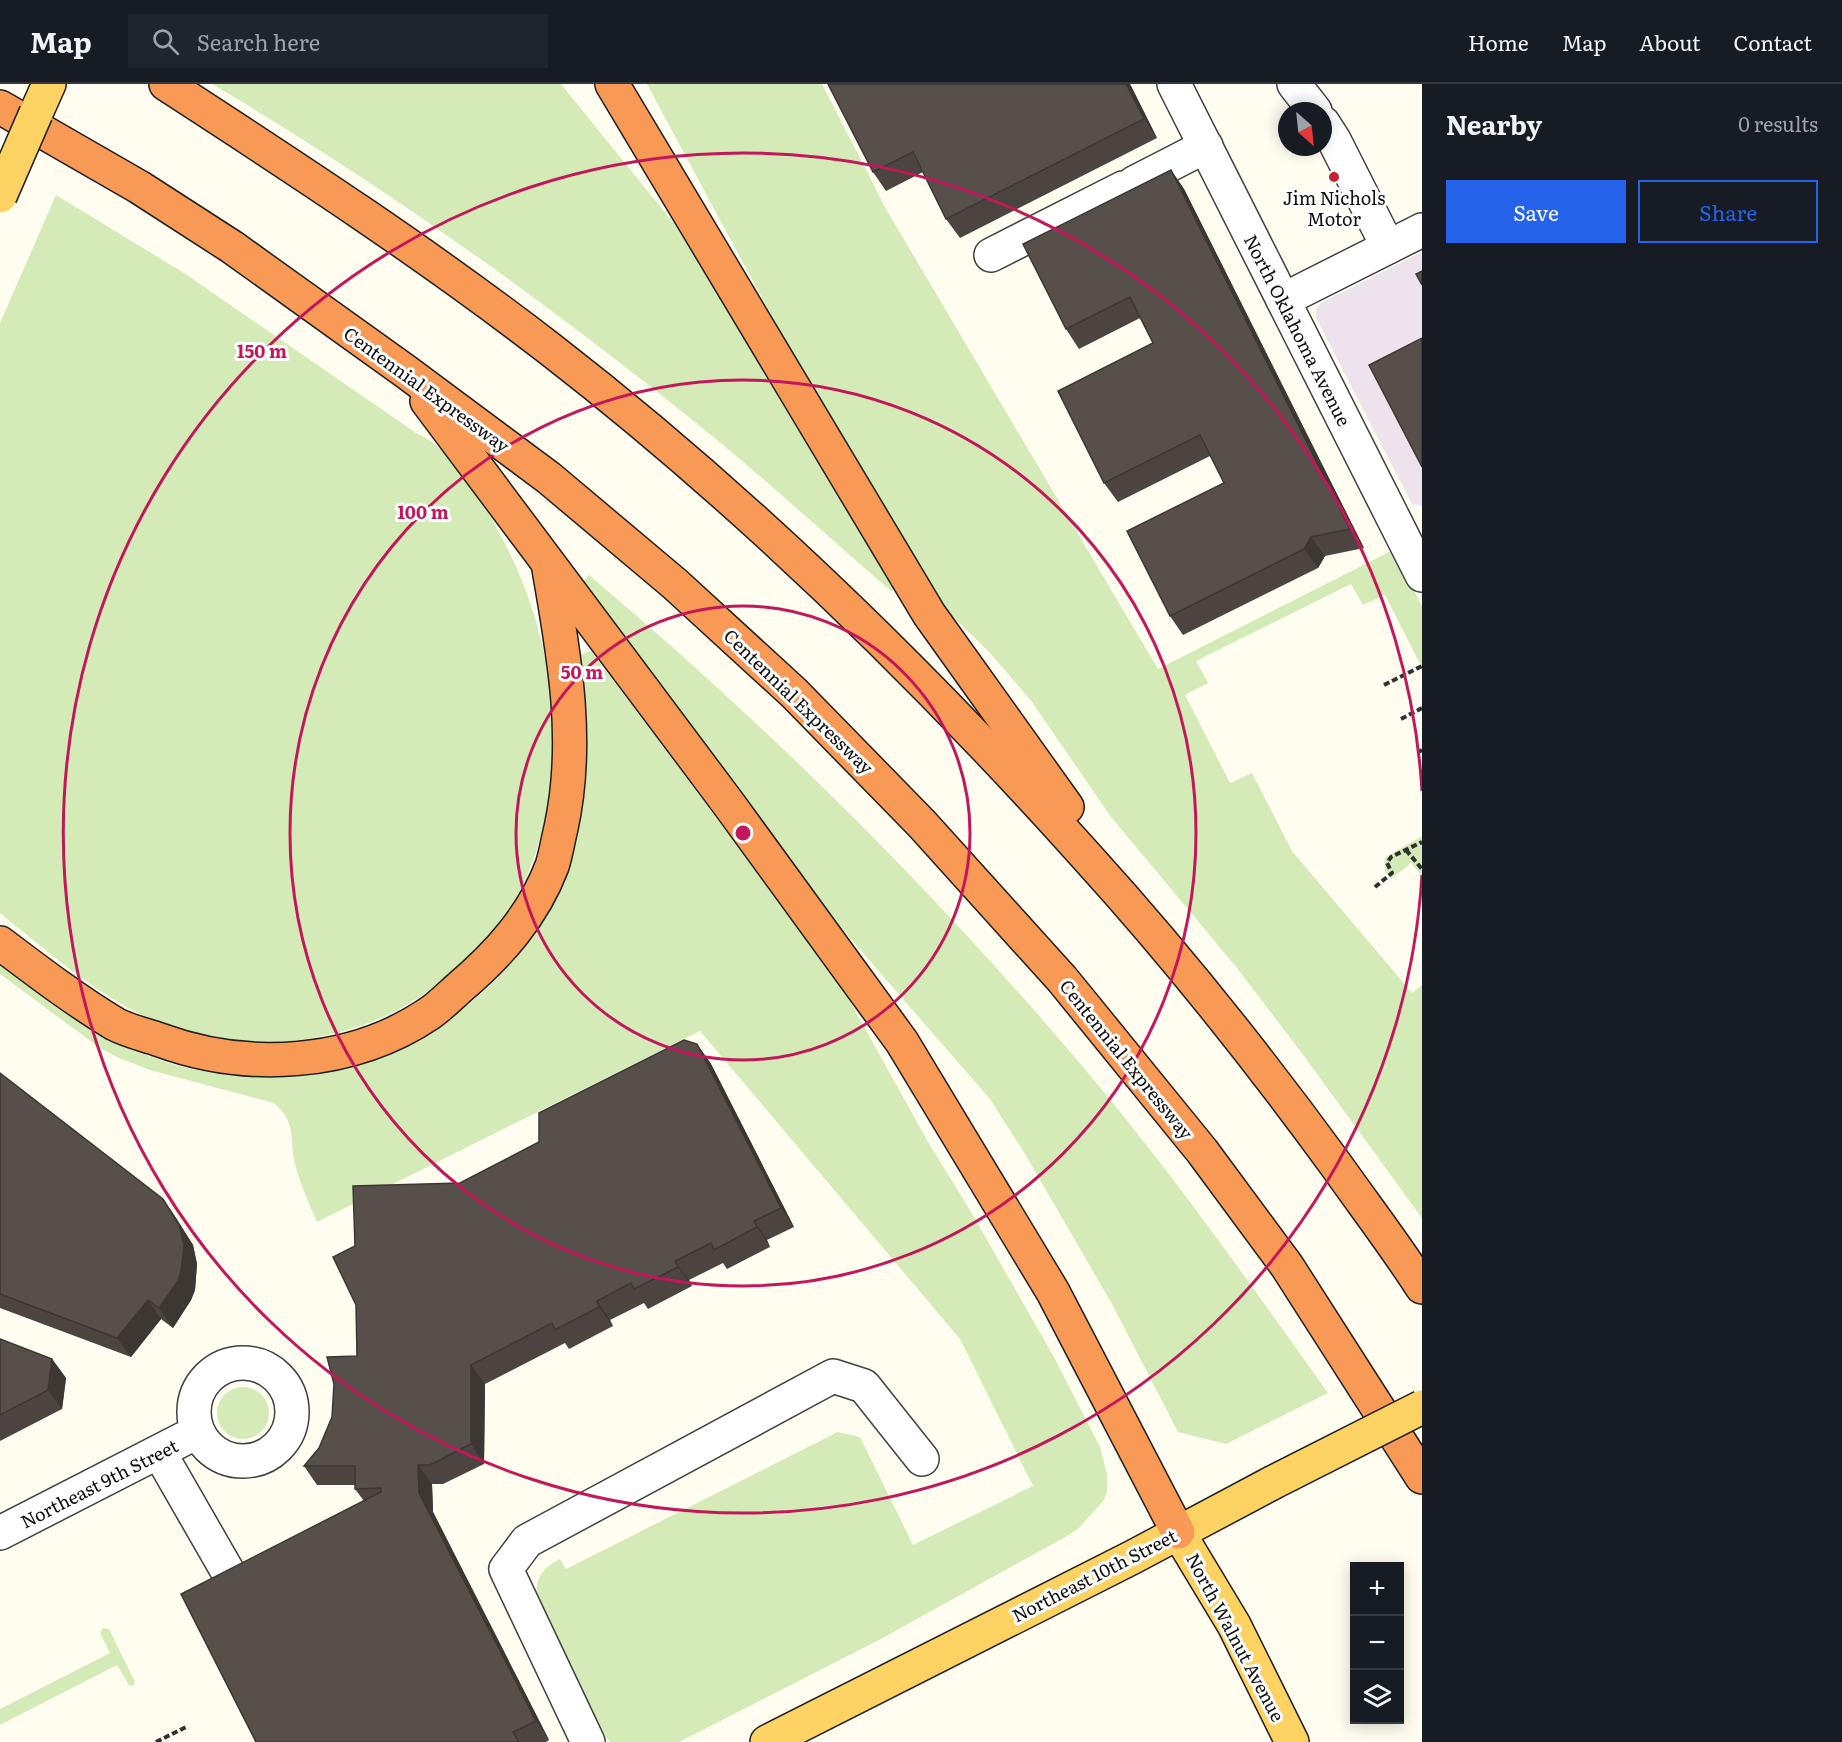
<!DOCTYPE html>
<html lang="en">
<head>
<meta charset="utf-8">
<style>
  :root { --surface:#171b24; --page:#20242c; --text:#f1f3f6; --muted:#9ea1a6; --line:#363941; --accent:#2563eb }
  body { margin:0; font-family:Literata,serif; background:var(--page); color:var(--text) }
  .controls { position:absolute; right:18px; bottom:18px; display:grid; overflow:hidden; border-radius:0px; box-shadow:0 3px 15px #0003 }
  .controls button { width:54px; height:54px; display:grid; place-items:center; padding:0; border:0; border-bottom:2px solid var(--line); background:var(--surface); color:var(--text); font:30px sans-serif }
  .compass { position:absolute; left:1278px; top:18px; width:54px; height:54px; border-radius:50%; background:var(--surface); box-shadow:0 3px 15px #0003; rotate:153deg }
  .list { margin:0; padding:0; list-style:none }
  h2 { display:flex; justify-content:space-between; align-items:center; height:78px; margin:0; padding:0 24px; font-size:26px }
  h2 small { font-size:20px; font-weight:400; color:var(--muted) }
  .actions { display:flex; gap:12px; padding:18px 24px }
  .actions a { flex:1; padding:14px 0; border:2px solid var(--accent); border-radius:0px; text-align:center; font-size:21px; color:var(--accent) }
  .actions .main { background:var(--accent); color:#fff }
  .icon { flex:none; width:33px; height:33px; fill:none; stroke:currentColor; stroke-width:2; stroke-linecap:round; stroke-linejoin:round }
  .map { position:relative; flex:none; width:1422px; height:1658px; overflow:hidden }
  header { display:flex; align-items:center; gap:36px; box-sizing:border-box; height:84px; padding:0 30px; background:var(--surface); border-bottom:2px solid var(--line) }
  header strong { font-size:28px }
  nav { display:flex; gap:33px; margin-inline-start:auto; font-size:21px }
  .search { width:420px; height:54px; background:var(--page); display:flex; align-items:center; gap:15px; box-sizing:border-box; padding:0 21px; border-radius:0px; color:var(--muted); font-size:22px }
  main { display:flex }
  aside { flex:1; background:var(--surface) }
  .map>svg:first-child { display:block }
  .industrial { fill:#ece3ed }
  .green { fill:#d4ebb8 }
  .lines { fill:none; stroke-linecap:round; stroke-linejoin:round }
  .minor-casing { stroke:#414141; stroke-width:36 }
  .major-casing { stroke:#1f1f1f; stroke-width:36 }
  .highway-casing { stroke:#1f1f1f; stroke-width:36 }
  .path { stroke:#303030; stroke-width:4; stroke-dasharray:6 3; stroke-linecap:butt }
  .minor { stroke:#fff; stroke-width:33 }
  .major { stroke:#fcd263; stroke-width:33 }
  .highway { stroke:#f89a55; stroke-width:33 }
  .major-bridge-casing { stroke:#1f1f1f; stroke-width:36; stroke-linecap:butt }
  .major-bridge { stroke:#fcd263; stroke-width:33 }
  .wall { fill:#4b4440 }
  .shaded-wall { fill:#3d3734 }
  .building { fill:#574f4a; stroke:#3d3734; stroke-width:1.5 }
  .ring { fill:none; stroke:#c2185b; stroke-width:3 }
  .poi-dot { fill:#c3222e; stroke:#fff; stroke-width:2 }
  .labels { text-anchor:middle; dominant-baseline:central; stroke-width:6; stroke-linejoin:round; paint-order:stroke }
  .poi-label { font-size:18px; fill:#0e0e0e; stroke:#fff }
  .street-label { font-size:18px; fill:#0e0e0e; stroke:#fff }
  .centre { fill:#c2185b; stroke:#fff; stroke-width:3 }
  .ring-label { font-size:18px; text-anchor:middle; font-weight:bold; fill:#c2185b; stroke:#fff; stroke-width:6; stroke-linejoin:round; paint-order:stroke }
</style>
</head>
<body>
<header>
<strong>Map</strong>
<div class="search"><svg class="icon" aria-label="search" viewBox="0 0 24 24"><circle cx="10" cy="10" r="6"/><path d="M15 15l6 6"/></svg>Search here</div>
<nav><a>Home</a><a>Map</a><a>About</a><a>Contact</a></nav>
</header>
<main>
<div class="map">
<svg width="1422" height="1658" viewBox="0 0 1422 1658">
  <rect width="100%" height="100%" fill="#fffcf0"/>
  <path class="industrial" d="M1422,168V422L1412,420L1316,234V226L1321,219Z"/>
  <g class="green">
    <path d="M212,0H561L675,141L898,503L891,507C826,451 762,392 695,338C542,215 382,100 212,0Z"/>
    <path d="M647,0H822L886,125L1158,585L1393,466L1422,522V584L1385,511L1363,521L1351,500L1196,577L1208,599L1185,611L1230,699L1252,689L1292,767L1412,909L1422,901V1134L1304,972L1237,884L1111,733L1032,618L991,570L946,526L893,444L799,283Z"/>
    <path d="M56,111L184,189L416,349C452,364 477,408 495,441C556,548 577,688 522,802C511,825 492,847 475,865C443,900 405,927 360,942C308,959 248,965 194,950C116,930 61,878 0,829V239Z"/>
    <path d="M589,491C769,643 936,808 1088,989C1174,1091 1250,1200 1328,1309L1226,1360L1178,1348L1112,1220L1025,1070L990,1015L823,823L582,499Z"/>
    <path d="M591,567L838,896L928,1058L970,1126L1055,1275L1100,1363L1107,1390V1408L1104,1416L1079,1444L1067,1452L879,1556L679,1658H610L606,1653L537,1516C534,1496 542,1484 560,1475L566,1485L838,1348L860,1353L913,1461L1033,1402L960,1255L700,947L317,1138C309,1119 300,1100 295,1080C289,1054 297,1039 274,1019L150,986L119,974L100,964L0,890V879C54,920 100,957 166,978C330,1030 519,939 570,773C591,707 589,638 579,571Z"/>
    <path d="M1422,752V792L1411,779L1391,795L1385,787V774Z"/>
    <circle cx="243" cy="1329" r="26"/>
    <path d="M103,1544L109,1545L135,1598L133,1602L129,1601L117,1581L0,1641V1625L110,1569L100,1549Z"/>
  </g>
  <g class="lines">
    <defs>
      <g id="minor">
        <path d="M1174,0L1422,491"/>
        <path d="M1294,0L1315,27"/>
        <path d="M1323,39L1334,56L1388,163"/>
        <path d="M1134,99L1206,62"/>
        <path d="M991,171L1123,104"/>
        <path d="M1283,216L1422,146"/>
        <circle cx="243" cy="1328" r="49"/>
        <path d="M159,1368L232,1495"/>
        <path d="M0,1449L197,1348"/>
        <path d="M588,1658L506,1485L527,1457L833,1292L864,1302L922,1375"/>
      </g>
      <g id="major">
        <path d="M36,29L49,0"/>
        <path d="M1178,1448L1234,1541L1292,1658"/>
        <path d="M767,1658L1133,1473L1272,1399"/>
      </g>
      <g id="highway">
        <path d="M166,0C297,85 427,170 550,265C745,416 923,590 1087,773C1176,871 1258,974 1336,1081C1365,1122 1395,1161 1422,1203"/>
        <path d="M612,0L929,530L1067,723"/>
        <path d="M0,23L139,103L232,163L405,287L549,394L675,500L794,609L922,740L1062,895L1202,1067L1287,1182L1422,1393"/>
        <path d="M427,317L728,719L902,958L1053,1208L1178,1448"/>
        <path d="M0,859C37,887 75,916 115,940C128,947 146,951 160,956C247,988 352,982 430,929C440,922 450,912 459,904C499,870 533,832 552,782C556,770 558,756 561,744C580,657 564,571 549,485"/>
      </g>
    </defs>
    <use href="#minor" class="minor-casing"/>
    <use href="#major" class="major-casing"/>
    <use href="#highway" class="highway-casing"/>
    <g class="path">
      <path d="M1384,601L1422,582"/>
      <path d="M1401,635L1422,624"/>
      <path d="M1418,668L1422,666"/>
      <path d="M1406,766L1422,785"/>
      <path d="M1375,803L1392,789L1387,779L1391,773L1422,758"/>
      <path d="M156,1658L186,1643"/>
    </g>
    <use href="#minor" class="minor"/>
    <use href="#major" class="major"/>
    <use href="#highway" class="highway"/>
    <defs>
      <g id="major-bridge">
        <path d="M0,112L36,29"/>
        <path d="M1272,1399L1422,1323"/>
      </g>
    </defs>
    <use href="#major-bridge" class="major-bridge-casing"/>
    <use href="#major-bridge" class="major-bridge"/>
  </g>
  <g class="wall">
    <path d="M828,0H1130L1157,54L960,154L946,135L923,88L886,107L873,88Z"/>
    <path d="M1171,86L1184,105L1364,464L1325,472L1318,484L1183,551L1170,532L1224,399L1210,372L1118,418L1104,399L1153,259L1140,234L1079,265L1066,245Z"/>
    <path d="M697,960L711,980L794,1143L767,1156L770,1163L727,1185L723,1179L689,1196L692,1202L648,1225L644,1219L610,1236L613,1242L569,1265L565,1259L485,1300L484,1380L443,1400H432L433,1428L549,1656L546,1658H256L364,1417L355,1405V1401H317L304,1382L319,1364L357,1272L355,1162L460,1099L539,1058Z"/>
    <path d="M0,989L163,1115L176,1134L193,1161L197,1180L195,1206L191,1216L173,1244L161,1235L131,1273L0,1224Z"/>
    <path d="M0,1255L52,1275L66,1294L62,1325L0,1357Z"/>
  </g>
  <g class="shaded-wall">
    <path d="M1126,0H1130L1157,54L1144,35Z"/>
    <path d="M1171,86L1184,105L1364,464L1350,445Z"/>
    <path d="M1311,453L1325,472L1318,484L1304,465Z"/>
    <path d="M697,960L711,980L794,1143L781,1124Z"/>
    <path d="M163,1115L176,1134L193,1161L197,1180L195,1206L191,1216L173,1244L159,1224Z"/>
    <path d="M754,1137L767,1156L770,1163L757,1143Z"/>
    <path d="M675,1177L689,1196L692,1202L678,1183Z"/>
    <path d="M148,1216L161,1235L131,1273L117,1254Z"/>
    <path d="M597,1217L610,1236L613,1242L599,1223Z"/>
    <path d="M52,1275L66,1294L62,1325L48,1306Z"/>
    <path d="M471,1281L485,1300L484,1380L471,1360Z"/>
    <path d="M418,1381L432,1400L433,1428L549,1656L536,1637L419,1409Z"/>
  </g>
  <g class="building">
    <path d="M828,0H1126L1144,35L946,135L913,68L873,88Z"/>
    <path d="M1171,86L1350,445L1311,453L1304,465L1170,532L1127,447L1224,399L1200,351L1104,399L1058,307L1153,259L1130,213L1066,245L1023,160Z"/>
    <path d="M1422,187V201L1416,190Z"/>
    <path d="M1422,254V383L1369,281Z"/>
    <path d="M684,956L697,960L781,1124L754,1137L757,1143L714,1166L711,1159L675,1177L678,1183L634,1205L631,1199L597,1217L599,1223L555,1246L552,1239L471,1281V1360L430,1381H418L419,1409L536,1637L513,1648L519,1658H256L181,1510L381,1408V1404L355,1405V1382H304L319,1364L332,1333L334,1300L327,1273L357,1272L356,1221L333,1173L355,1162L353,1102L460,1099L539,1058V1029Z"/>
    <path d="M0,989L163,1115L179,1141L184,1161L181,1187L178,1197L159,1224L148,1216L117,1254L0,1210Z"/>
    <path d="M0,1255L52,1275L48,1306L0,1331Z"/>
  </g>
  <g class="ring">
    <circle cx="743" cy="749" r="227"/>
    <circle cx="743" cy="749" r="453"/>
    <path d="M1422 791A680 680 0 1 1 1422 707"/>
  </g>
  <circle class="poi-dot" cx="1334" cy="93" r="6"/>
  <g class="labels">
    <g class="poi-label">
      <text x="1334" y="113">Jim Nichols<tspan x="1334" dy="21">Motor</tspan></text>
    </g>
    <g class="street-label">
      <text transform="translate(1298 246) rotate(63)">North Oklahoma Avenue</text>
      <text transform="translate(427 305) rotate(36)">Centennial Expressway</text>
      <text transform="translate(799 617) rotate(44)">Centennial Expressway</text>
      <text transform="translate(1127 975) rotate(51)">Centennial Expressway</text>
      <text transform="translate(99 1399) rotate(-27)">Northeast 9th Street</text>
      <text transform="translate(1094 1491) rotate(-27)">Northeast 10th Street</text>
      <text transform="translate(1236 1553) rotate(62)">North Walnut Avenue</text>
    </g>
  </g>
  <circle cx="743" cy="749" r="9" class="centre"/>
  <g class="ring-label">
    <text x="262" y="274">150 m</text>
    <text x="423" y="435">100 m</text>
    <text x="582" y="595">50 m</text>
  </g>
</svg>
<div class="controls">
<button>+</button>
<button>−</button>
<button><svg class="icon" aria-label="layers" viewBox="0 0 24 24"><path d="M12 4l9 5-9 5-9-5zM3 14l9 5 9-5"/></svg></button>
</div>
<svg class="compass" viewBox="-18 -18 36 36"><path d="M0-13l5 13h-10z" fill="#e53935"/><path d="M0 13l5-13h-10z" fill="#9ea1a6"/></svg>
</div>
<aside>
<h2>Nearby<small>0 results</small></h2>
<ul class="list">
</ul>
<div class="actions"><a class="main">Save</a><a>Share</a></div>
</aside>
</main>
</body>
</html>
